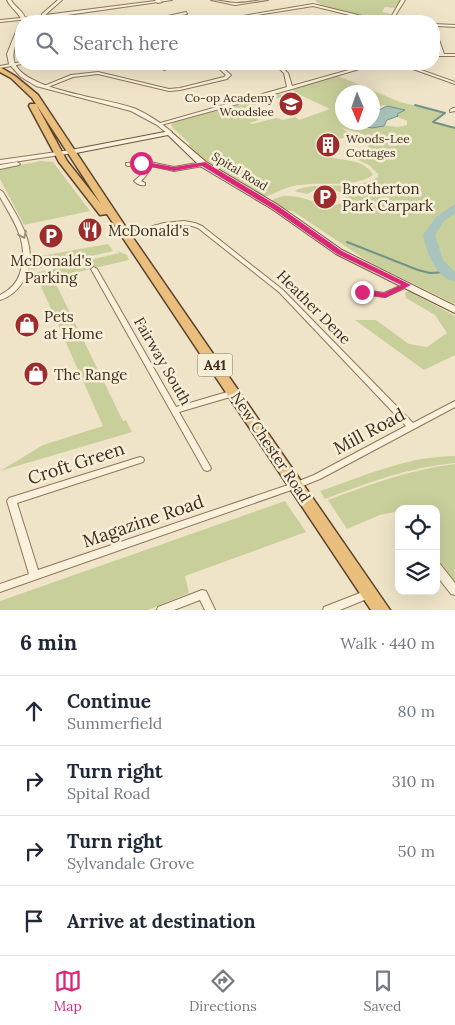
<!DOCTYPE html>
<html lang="en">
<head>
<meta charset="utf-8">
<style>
  :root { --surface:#fff; --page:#f6f6f7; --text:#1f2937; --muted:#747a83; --line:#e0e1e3; --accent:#db2777 }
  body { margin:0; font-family:Lora,serif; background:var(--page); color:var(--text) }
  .controls { position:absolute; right:15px; bottom:15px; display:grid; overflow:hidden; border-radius:10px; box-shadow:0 5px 20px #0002 }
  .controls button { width:45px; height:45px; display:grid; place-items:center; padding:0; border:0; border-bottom:1px solid var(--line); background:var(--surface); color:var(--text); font:25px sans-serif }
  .compass { position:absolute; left:335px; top:85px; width:45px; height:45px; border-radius:50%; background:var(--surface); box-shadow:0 5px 20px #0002; rotate:178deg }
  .stop { position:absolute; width:15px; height:15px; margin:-11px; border:4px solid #db2777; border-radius:50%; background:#fff }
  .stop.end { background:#db2777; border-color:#fff; box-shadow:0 1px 5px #0008 }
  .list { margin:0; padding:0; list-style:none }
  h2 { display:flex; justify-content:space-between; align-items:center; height:65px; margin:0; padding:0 20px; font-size:21px }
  h2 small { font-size:16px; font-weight:400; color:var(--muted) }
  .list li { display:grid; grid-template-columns:32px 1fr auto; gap:15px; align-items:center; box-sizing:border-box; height:70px; padding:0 20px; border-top:1px solid var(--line) }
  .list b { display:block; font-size:19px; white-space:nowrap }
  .list p { margin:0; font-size:16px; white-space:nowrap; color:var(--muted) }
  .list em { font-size:16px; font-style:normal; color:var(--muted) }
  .icon { flex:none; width:28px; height:28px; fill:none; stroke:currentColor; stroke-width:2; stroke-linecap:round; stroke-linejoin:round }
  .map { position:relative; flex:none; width:455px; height:610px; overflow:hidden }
  .search { position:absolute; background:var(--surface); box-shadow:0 5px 20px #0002; left:15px; right:15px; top:15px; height:55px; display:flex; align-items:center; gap:12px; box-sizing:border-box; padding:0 18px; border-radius:20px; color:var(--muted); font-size:19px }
  .sheet { height:345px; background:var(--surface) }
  nav { display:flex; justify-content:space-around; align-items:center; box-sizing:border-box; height:70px; border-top:1px solid var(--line); background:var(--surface); font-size:14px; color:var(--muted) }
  nav a { display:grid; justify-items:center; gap:2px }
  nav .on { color:var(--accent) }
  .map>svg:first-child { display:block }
  .green { fill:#c9cf9b; fill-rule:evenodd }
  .water { fill:#a9c4bc; stroke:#6f938a }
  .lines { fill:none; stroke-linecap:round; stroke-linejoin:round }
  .stream { stroke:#6f938a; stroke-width:2 }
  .river { fill:#a9c4bc; fill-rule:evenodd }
  .minor-casing { stroke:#8d765c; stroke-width:2 }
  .tertiary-casing { stroke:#8d765c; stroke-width:2 }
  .secondary-casing { stroke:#6f573f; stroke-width:2 }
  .trunk-casing { stroke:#5b4430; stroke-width:3 }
  .minor { fill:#faf1dc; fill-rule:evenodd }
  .tertiary { fill:#faf1dc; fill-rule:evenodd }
  .secondary { fill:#faf1dc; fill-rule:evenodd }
  .trunk { fill:#eabe7c; fill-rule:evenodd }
  .oneway { stroke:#9c907e }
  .route { fill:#db2777 }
  .labels { text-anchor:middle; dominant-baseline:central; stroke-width:5; stroke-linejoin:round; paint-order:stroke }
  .far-poi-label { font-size:12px; fill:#3d2e20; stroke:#f7eed8; text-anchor:end }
  .far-street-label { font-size:12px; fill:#3d2e20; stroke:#f7eed8 }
  .shield { fill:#f7eed8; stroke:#756857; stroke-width:1 }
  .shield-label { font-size:14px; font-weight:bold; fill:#3d2e20 }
  .poi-label { font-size:15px; fill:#3d2e20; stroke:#f7eed8; text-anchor:start }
  .street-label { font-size:15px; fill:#3d2e20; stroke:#f7eed8 }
  .near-street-label { font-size:18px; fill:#3d2e20; stroke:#f7eed8 }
</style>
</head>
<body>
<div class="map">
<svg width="455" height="610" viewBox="0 0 455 610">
  <rect width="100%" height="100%" fill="#f0e4c8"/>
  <g class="green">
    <path d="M315,0H401L395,8L385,7L382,12L392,14L389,18C372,17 324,12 315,0Z"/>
    <path d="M336,75L400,102L445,113L433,122L455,128V304L369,262L294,212L282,208L271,201C296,183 327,218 346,200V197L338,191L319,188L307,194L294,191C320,179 352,193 378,177V174L369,165L358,160L367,152L368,146L365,140L370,137C360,133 352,131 342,128L352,136L329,141L325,138L315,140L326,148L319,151C335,165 362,154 373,175C352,189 324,181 300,185C288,186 278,192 267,196H261L214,169L188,145L190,144L171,126L173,122L279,94L284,95L295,92L292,90ZM342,92H372L373,108C384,103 391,105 400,113L395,116L407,121V125L398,127L362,123L342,122ZM296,93L330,109L299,120L295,117L283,120L276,118L252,124L249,123L259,120L254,117L258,116L244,108Z"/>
    <path d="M41,161L53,162L90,211L24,225L0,179V169Z"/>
    <path d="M108,244L113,251L31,270L35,257Z"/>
    <path d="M118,251L127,255L129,260L53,278L123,421L126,420L132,432L0,471L43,445L103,426L35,273L119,253Z"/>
    <path d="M409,291L455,316V355L424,370L355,320H376L409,344L427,347L447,333L435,315L406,298L405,292Z"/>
    <path d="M455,456V463C407,468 370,482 325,499L320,491C364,476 408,456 455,456Z"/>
    <path d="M455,464V583L436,558V509H399V511L380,515L347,529L328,500C372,484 408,470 455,464Z"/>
    <path d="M285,501L306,532L185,576L189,593L148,610H0V601Z"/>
  </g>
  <path class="water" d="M387,106L405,110L397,114L398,116L387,120L384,126L372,128L362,126V123L372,122L373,113Z"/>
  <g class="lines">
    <g class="stream">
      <path d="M415,105L445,113L433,122L455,128"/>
      <path d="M347,242L418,270L430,273L446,272"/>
    </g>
    <path class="river" d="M455,204V213L444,221L435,235L443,260L455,272V282C435,277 427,253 423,235L436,217Z"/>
    <defs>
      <g id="minor">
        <path d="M58,0H62L45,15L163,0H172L60,16L0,22V20L42,16V14Z"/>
        <path d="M211,0C220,0 227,3 235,3C246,3 257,0 268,0L235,5Z"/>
        <path d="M401,0H405L393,19L400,20L402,21L362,18L313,6L220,21H213L313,4L362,16L390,19Z"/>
        <path d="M186,12L187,14C167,18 144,22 123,21L125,20L168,16Z"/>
        <path d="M289,19L294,21H288L287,20Z"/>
        <path d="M310,19H319L321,20L319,21H309L308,20Z"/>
        <path d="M434,24L455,25V27L438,26L436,31L444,54H455V56H434V54H440L434,36Z"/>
        <path d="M21,62V64H22L0,68V66Z"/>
        <path d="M154,64H159L167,69L164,70Z"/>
        <path d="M214,64H218L231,75L227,79L180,90L169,91L98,74L73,77L48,87L44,86L71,75L98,72L169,89L180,88L224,77L226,75Z"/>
        <path d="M274,64H278L288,73L292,86L370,64H376L292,89L161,125L157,124L287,87L284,73Z"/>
        <path d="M399,64H404L455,82V84Z"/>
        <path d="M453,108H455V111L450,112V110Z"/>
        <path d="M71,150L74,152L73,153L0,164V160Z"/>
        <path d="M17,162L20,164L19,165L0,169V165Z"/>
        <path d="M150,162L174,167L203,162L206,164L203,166L174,171L152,166L145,177L141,181L145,183V185C141,186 137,184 134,181L141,175L146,166H128L126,165V163Z"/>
        <path d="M0,190L3,192C18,218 41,249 24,280C18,290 10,297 0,300V295C10,290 17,283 20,273C30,243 14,222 0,197Z"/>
        <path d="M184,221L195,223L202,226L283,290L413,423L455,401V407L320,479L300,487L0,592V584L29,574L7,501L9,498L140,457L143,458L144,460L143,462L17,503L38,570L294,483L314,475L406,426L279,292L198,228C175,219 149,231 126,237L123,235L124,234L164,223Z"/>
        <path d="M94,267L97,269L176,407L234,390L237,391L238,393L237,395L179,412L211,468L210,470L207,471L204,470L91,269Z"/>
        <path d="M407,283L409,284L410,285L409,286L385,297L361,294L358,292L360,287L362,286L365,288V290L384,293Z"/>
        <path d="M436,563L440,564L455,583V595L451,594L436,575Z"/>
        <path d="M370,589L374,590L375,593L374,596L340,610H323L324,607Z"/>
        <path d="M202,590L206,591L215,610H205L200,600L174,610H157L158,607Z"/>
      </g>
      <g id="tertiary">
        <path d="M7,0H11C16,9 24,10 26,21H22C19,12 11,9 7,0Z"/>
        <path d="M155,0H160L162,2L158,3Z"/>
        <path d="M19,24H21C21,36 11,48 14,61C22,91 110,98 136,109C149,115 161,123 172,132V134H168L157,125L131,111L36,86L21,77L9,64L7,54Z"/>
      </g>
      <path id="secondary" d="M170,131L206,162L278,205L342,250L455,306V313L336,254L272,209L200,166L168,135L71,154L67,152L71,150Z"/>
      <path id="trunk" d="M0,67L15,76L38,95L131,235L390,610H371L107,214L100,215L59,162L29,106L30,104H36L67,161L101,204L32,98L11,78L0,72Z"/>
    </defs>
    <use href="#minor" class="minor-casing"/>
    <use href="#tertiary" class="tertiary-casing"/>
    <use href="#secondary" class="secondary-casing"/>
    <use href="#trunk" class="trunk-casing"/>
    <use href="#minor" class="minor"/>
    <use href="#tertiary" class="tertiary"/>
    <use href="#secondary" class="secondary"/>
    <use href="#trunk" class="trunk"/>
  </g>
  <defs><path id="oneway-chevron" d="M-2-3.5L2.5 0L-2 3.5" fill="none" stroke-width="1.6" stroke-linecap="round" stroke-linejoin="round" transform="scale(1.25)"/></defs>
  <use class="oneway" href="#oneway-chevron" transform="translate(23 235) rotate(65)"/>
  <path class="route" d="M141,161L174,167L205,162L278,206L342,251L411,285L385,298L359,293V290L362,289L384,293L401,285L337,254L273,209L202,166L174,171L139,165Z"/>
  <defs>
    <symbol id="school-disc" viewBox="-11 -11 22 22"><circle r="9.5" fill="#9e2a2b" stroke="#f7eed8"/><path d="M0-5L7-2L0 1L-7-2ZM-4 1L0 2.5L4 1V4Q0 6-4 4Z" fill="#fff"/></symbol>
    <symbol id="building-disc" viewBox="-11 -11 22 22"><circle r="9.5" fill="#9e2a2b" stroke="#f7eed8"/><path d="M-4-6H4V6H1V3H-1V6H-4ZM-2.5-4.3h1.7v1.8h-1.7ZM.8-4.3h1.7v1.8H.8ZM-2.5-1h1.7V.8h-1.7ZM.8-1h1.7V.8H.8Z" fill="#fff"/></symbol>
    <symbol id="parking-disc" viewBox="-11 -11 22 22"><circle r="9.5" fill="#9e2a2b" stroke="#f7eed8"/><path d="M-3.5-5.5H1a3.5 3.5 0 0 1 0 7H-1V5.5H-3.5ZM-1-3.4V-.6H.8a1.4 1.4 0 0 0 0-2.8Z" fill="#fff"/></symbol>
    <symbol id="restaurant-disc" viewBox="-11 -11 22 22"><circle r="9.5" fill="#9e2a2b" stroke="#f7eed8"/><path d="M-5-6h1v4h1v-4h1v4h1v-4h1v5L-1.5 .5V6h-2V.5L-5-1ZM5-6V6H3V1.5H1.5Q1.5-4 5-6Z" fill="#fff"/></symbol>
    <symbol id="shop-disc" viewBox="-11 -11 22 22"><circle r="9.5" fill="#9e2a2b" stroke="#f7eed8"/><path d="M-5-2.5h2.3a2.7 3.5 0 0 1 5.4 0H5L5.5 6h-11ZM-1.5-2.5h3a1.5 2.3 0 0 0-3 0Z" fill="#fff"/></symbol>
  </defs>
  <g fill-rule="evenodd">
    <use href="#school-disc" x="277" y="90" width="28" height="28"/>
    <use href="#building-disc" x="314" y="131" width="28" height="28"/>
    <use href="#parking-disc" x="311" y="183" width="28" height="28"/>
    <use href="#restaurant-disc" x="76" y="216" width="28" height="28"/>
    <use href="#parking-disc" x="37" y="222" width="28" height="28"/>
    <use href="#shop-disc" x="13" y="311" width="28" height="28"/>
    <use href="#shop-disc" x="22" y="360" width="28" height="28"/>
  </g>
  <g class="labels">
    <g class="far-poi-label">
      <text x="274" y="97">Co-op Academy<tspan x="274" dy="14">Woodslee</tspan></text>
      <text x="346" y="138" text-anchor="start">Woods-Lee<tspan x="346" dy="14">Cottages</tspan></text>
    </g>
    <g class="far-street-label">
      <text transform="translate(240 171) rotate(31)">Spital Road</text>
    </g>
    <rect class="shield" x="197.5" y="353.5" width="35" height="23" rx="4"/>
    <g class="shield-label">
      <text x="215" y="365">A41</text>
    </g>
    <g class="poi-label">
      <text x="342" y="188">Brotherton<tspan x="342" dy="17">Park Carpark</tspan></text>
      <text x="108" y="230">McDonald's</text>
      <text x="51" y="260" text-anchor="middle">McDonald's<tspan x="51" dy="17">Parking</tspan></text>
      <text x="44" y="316">Pets<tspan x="44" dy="17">at Home</tspan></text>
      <text x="54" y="374">The Range</text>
    </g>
    <g class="street-label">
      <text transform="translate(314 307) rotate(45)">Heather Dene</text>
      <text transform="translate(163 361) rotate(60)">Fairway South</text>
      <text transform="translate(271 447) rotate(56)">New Chester Road</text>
    </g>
    <g class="near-street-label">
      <text transform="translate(369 431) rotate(-28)">Mill Road</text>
      <text transform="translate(76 463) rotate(-18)">Croft Green</text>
      <text transform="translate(143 521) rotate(-19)">Magazine Road</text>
    </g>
  </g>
</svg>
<div class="controls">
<button><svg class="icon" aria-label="locate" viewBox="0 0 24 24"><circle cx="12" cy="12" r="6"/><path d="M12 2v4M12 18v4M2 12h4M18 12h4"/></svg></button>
<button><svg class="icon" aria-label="layers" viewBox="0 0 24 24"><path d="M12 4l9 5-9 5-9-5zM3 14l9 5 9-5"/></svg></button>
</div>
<svg class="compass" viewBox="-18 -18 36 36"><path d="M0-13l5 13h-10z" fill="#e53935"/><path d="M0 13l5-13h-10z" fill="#747a83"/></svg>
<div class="stop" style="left:141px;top:163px"></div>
<div class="stop end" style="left:362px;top:292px"></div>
<div class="search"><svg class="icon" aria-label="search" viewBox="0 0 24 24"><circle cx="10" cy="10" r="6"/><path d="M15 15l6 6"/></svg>Search here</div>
</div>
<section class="sheet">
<h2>6 min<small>Walk · 440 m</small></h2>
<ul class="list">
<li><svg class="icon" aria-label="ahead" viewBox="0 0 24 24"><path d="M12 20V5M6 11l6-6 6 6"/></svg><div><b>Continue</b><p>Summerfield</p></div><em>80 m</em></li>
<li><svg class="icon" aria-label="right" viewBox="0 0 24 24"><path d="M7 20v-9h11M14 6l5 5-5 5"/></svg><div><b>Turn right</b><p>Spital Road</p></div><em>310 m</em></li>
<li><svg class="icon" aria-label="right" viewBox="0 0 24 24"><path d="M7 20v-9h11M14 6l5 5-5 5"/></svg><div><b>Turn right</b><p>Sylvandale Grove</p></div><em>50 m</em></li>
<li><svg class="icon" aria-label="arrive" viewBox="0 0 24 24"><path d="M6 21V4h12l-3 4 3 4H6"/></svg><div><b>Arrive at destination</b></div></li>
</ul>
</section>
<nav>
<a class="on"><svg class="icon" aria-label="map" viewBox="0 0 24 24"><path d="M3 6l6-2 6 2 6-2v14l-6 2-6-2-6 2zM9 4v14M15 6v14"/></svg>Map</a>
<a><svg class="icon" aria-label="directions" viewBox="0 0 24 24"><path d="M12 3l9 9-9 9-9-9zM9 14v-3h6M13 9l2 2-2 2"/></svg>Directions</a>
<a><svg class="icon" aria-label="saved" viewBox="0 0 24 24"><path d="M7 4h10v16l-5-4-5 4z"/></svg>Saved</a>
</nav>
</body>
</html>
